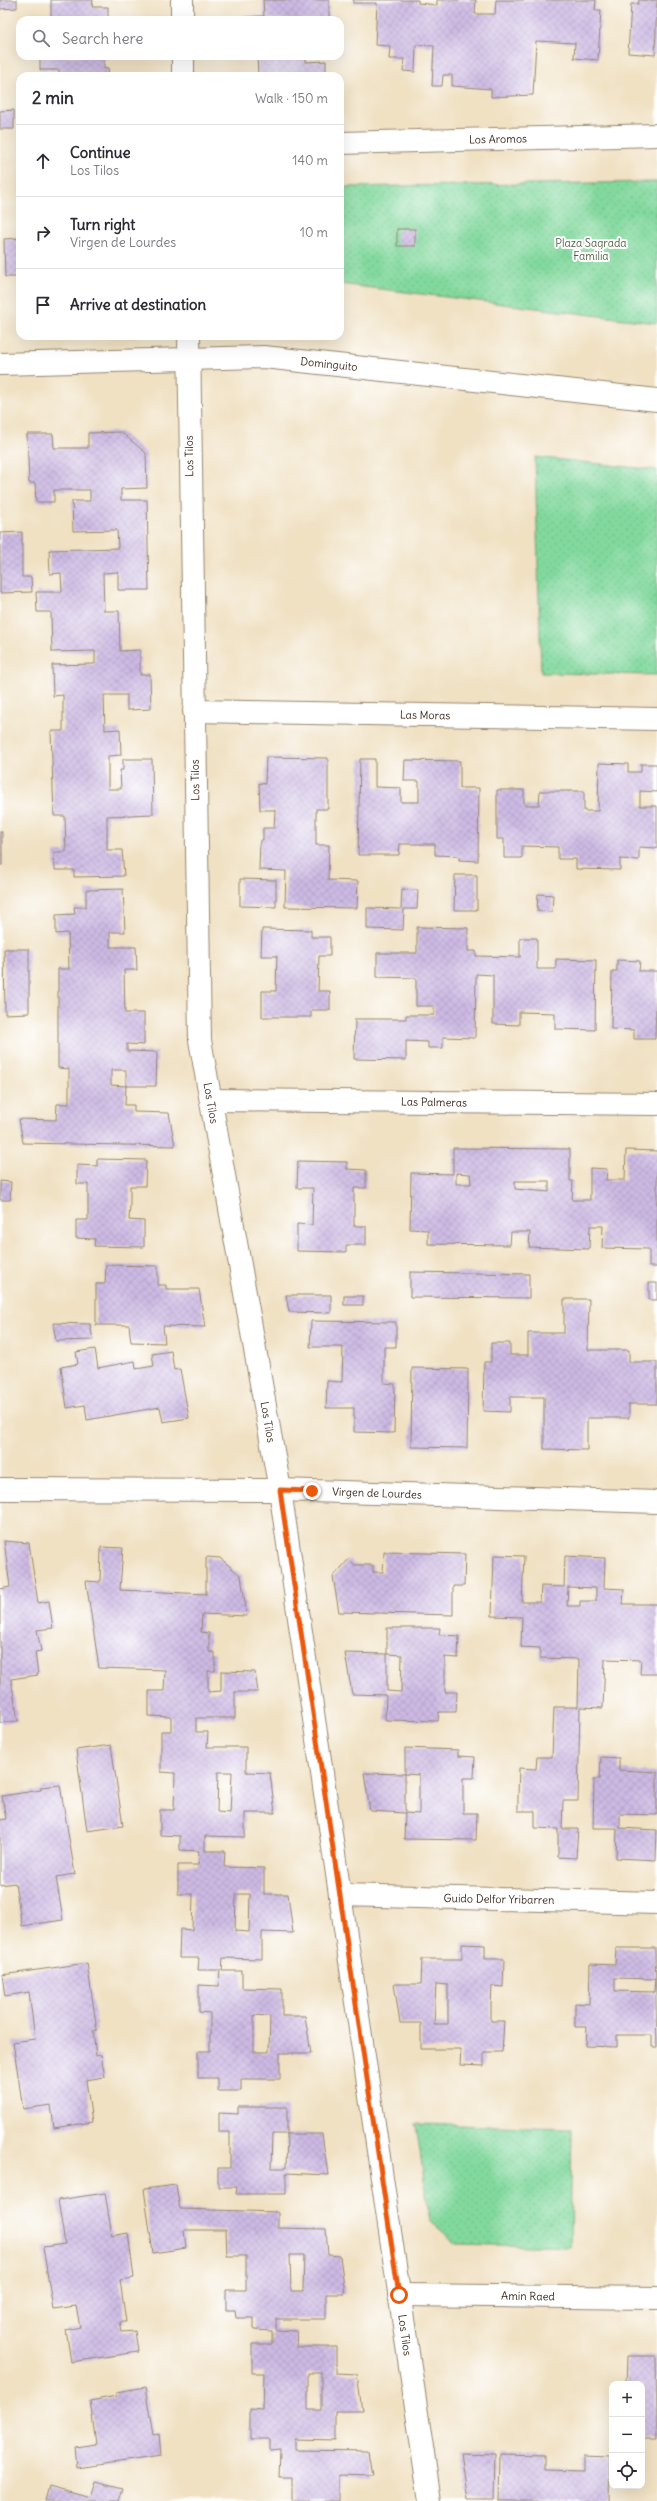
<!DOCTYPE html>
<html lang="en">
<head>
<meta charset="utf-8">
<style>
  :root { --surface:#fff; --page:#f7f7f7; --text:#2b2b33; --muted:#7c7c81; --line:#e1e1e2 }
  body { margin:0; font-family:Delius,sans-serif; background:var(--page); color:var(--text) }
  .controls { position:absolute; right:12px; bottom:12px; display:grid; overflow:hidden; border-radius:8px; box-shadow:0 4px 16px #0002 }
  .controls button { width:36px; height:36px; display:grid; place-items:center; padding:0; border:0; border-bottom:1px solid var(--line); background:var(--surface); color:var(--text); font:20px sans-serif }
  .stop { position:absolute; width:12px; height:12px; margin:-9px; border:3px solid #ea580c; border-radius:50%; background:#fff }
  .stop.end { background:#ea580c; border-color:#fff; box-shadow:0 1px 4px #0008 }
  .list { margin:0; padding:0; list-style:none }
  h2 { display:flex; justify-content:space-between; align-items:center; height:52px; margin:0; padding:0 16px; font-size:17px }
  h2 small { font-size:13px; font-weight:400; color:var(--muted) }
  .list li { display:grid; grid-template-columns:26px 1fr auto; gap:12px; align-items:center; box-sizing:border-box; height:72px; padding:0 16px; border-top:1px solid var(--line) }
  .list b { display:block; font-size:15px; white-space:nowrap }
  .list p { margin:0; font-size:13px; white-space:nowrap; color:var(--muted) }
  .list em { font-size:13px; font-style:normal; color:var(--muted) }
  .icon { flex:none; width:22px; height:22px; fill:none; stroke:currentColor; stroke-width:2; stroke-linecap:round; stroke-linejoin:round }
  .map { position:relative; flex:none; width:657px; height:2501px; overflow:hidden }
  .search { position:absolute; background:var(--surface); box-shadow:0 4px 16px #0002; left:16px; top:16px; width:328px; height:44px; display:flex; align-items:center; gap:10px; box-sizing:border-box; padding:0 14px; border-radius:12px; color:var(--muted); font-size:15px }
  .panel { position:absolute; background:var(--surface); box-shadow:0 4px 16px #0002; left:16px; top:72px; width:328px; height:268px; border-radius:12px }
  .map>svg:first-child { display:block }
  .grass { fill:url(#grass-dots); stroke:#5e825e }
  .building { fill:url(#building-cross-hatch); fill-rule:evenodd }
  .lines { fill:none; stroke-linecap:round; stroke-linejoin:round }
  .minor-casing { stroke:#968670; stroke-width:24 }
  .minor { stroke:#fff; stroke-width:22 }
  .route { stroke:#ea580c; stroke-width:5 }
  .labels { text-anchor:middle; dominant-baseline:central; stroke-width:4; stroke-linejoin:round; paint-order:stroke }
  .street-label { font-size:11px; fill:#3b2a1e; stroke:#fff }
  .park-label { font-size:11px; fill:#505f44; stroke:#fff }
</style>
</head>
<body>
<div class="map">
<svg width="657" height="2501" viewBox="0 0 657 2501">
  <defs>
    <pattern id="grass-dots" width="8" height="8" patternUnits="userSpaceOnUse"><rect width="8" height="8" fill="#82d99e"/><path d="M2 2h.1M6 6h.1" fill="none" stroke="#71ba88" stroke-width="1.8" stroke-linecap="round"/></pattern>
    <pattern id="building-cross-hatch" width="8" height="8" patternUnits="userSpaceOnUse"><rect width="8" height="8" fill="#cdbae4"/><path d="M0 0l8 8M0 8l8-8" fill="none" stroke="#b1a0c3"/></pattern>
  </defs>
  <rect width="100%" height="100%" fill="#fff"/>
  <filter id="ink" filterUnits="userSpaceOnUse"><feTurbulence type="fractalNoise" baseFrequency=".025" numOctaves="2"/><feDisplacementMap in="SourceGraphic" scale="8" xChannelSelector="R" yChannelSelector="G"/><feConvolveMatrix kernelMatrix="1 2 1 2 8 2 1 2 1" color-interpolation-filters="sRGB"/></filter>
  <filter id="wash" filterUnits="userSpaceOnUse"><feTurbulence type="fractalNoise" baseFrequency=".012" numOctaves="4" result="noise"/><feDisplacementMap in="SourceGraphic" scale="16" xChannelSelector="R" yChannelSelector="G"/><feGaussianBlur stdDeviation="0.9" result="paint"/><feColorMatrix in="noise" values="0 0 0 0 0 0 0 0 0 0 0 0 0 0 0 0 0 1.4 0 .05"/><feComposite in="paint" operator="in"/></filter>
  <g filter="url(#wash)">
    <rect width="100%" height="100%" fill="#f0e1c3"/>
    <g class="grass">
      <path d="M657,182V323L340,284V187Z"/>
      <path d="M535,457L657,470V675L541,673Z"/>
      <path d="M416,2124L572,2128L570,2247L457,2244L430,2221Z"/>
    </g>
    <g id="blocks">
      <g class="building">
        <path d="M0,0H17V8L0,9Z"/>
        <path d="M51,0H93L92,7H108V20H51Z"/>
        <path d="M263,0H329V19L228,20V18L264,16Z"/>
        <path d="M353,0H418V3L437,5V0H476L475,14H495L496,0H596L595,10H601L598,60L574,58L575,43L536,41L533,95L491,97V89L452,86V75H443L442,86H432L434,46L416,45L415,72L403,71L404,59H389L390,46L375,45L377,3H353Z"/>
        <path d="M639,0H657L655,55L628,53L631,4H638Z"/>
        <path d="M40,56H104V69L108,68L109,76H59V70H40Z"/>
        <path d="M257,56H306V62L326,61V76H258Z"/>
        <path d="M14,110V129H0V111Z"/>
        <rect x="397" y="229" width="18" height="17"/>
        <path d="M20,238V277H5L4,239Z"/>
        <path d="M121,432L146,453L147,488L121,489V500H147L149,590H118V572L103,573L104,611H119L120,651L140,650V675L150,674L151,709L127,710V695H104L105,730L120,729L121,755L108,756V789H121L120,770H123V759H152L153,814L107,816V850H122L124,876L74,877V870H55L54,852H66L65,816H54L51,731H63V695L53,696L52,665L95,664V651L52,652L51,612H37L36,592H62L61,573L50,574L49,550L118,548L117,530L73,531L72,501H90V490H54V502H36L35,483H29L27,434H53L54,448H88V433Z"/>
        <path d="M22,532V577H31L32,592L0,593V533Z"/>
        <path d="M266,757L328,758V809H316V845H329L328,880L358,881L357,908L285,907L286,871L259,870L260,840H263V828H274L275,810H260L259,783L265,784Z"/>
        <path d="M360,759H375V787L401,788V802H419V781H404L405,760L460,761V788H479L478,861L459,860V856L435,855V844H400L399,855H358Z"/>
        <path d="M599,763L628,764V772H641V764H657V792L640,791V806H657V848L639,847V860L620,859V870L576,869V859H558V847L522,846V858H504V839H497V790H524V805H539L540,791H584V811H598Z"/>
        <rect x="0" y="832" width="2" height="33"/>
        <path d="M455,875H477V910H454Z"/>
        <path d="M240,879L276,880V907L240,906Z"/>
        <path d="M123,889L125,932H110V947H136L137,970H124L125,1013H144V1045L127,1044V1051L157,1052L156,1086H126L125,1105H134V1112L169,1113L175,1146L23,1143L19,1119L56,1120L57,1104H69V1069L58,1068V969H69L68,933L56,934V915L75,914L74,907H86V890ZM111,1070H126V1086L111,1085Z"/>
        <path d="M402,889L418,890L417,909H404L403,930L367,929V908L401,909Z"/>
        <path d="M538,894L553,895L552,912L537,911Z"/>
        <path d="M417,927L468,928V951H476V956L520,957V938H537V969H556V959L596,960L595,1030L555,1029V1013L519,1012V1025L493,1024V975L476,974L475,1038L443,1037V1048H428V1042L406,1041V1060L354,1059L355,1019H406V1015H434V1006H416V978L377,977V953H417Z"/>
        <path d="M262,929L311,930V937H330V956H319L318,991H330V1010H311V1017H262V991H276L277,956H261Z"/>
        <path d="M4,949H29V1013L5,1014Z"/>
        <path d="M617,960L640,961L639,971H657L655,1039H634V1030L611,1029L612,971H617Z"/>
        <path d="M453,1148L570,1149V1181H573L572,1200H590V1168L607,1169L606,1180H625L626,1150L657,1151V1267H649V1249L602,1248L603,1226H590L589,1249L529,1247L530,1232H511L510,1245L428,1244V1230L410,1229L411,1173L453,1174ZM456,1173L470,1174L471,1184H456ZM515,1181H549V1192L515,1189Z"/>
        <path d="M97,1159L146,1160L145,1186H130V1205L129,1220L144,1221V1247L94,1246L95,1239L76,1238V1220H88V1184H77V1165L97,1166Z"/>
        <path d="M298,1161L347,1162V1169L366,1170V1188H354V1226H366V1245H346V1252L297,1251V1224L312,1225L313,1188H297Z"/>
        <path d="M0,1181L11,1182L10,1200H0Z"/>
        <path d="M106,1265L158,1266V1285H166V1289H199L205,1327L163,1326L165,1343L131,1342L129,1325H96V1284H105Z"/>
        <path d="M410,1272L529,1274V1298L410,1297Z"/>
        <rect x="649" y="1283" width="8" height="17"/>
        <path d="M286,1295H331V1313L289,1312Z"/>
        <rect x="344" y="1296" width="19" height="9"/>
        <path d="M564,1299H589L588,1350H629V1362H657V1404H629V1418H587V1450L544,1449V1397H510V1412L483,1411L484,1362H491V1343H510V1355H528V1333H564Z"/>
        <path d="M311,1321L396,1322V1347H384V1383L395,1384L394,1433L354,1432V1408H326L327,1381L342,1382L343,1347H310Z"/>
        <path d="M53,1323L90,1324L93,1340L56,1341Z"/>
        <path d="M95,1349L98,1368L135,1361L136,1369L154,1366L152,1354L171,1351L174,1370L180,1369L189,1418L163,1422L160,1407L87,1420L85,1405L67,1408L61,1367L78,1364L76,1352Z"/>
        <path d="M412,1368L468,1369L467,1448L411,1447Z"/>
        <path d="M4,1541L29,1543L38,1603L49,1601L53,1628L37,1630L41,1651L35,1652L38,1675L11,1679L18,1721L0,1723V1589L10,1587Z"/>
        <path d="M101,1547L123,1548L120,1590L206,1594V1557L220,1558L241,1576L247,1616L202,1614L201,1632L209,1633V1652H215V1671H208V1692L221,1691V1671L255,1672L258,1692H235V1718H196V1732H208L207,1747H246V1772L270,1773L275,1813H245V1837L205,1836V1851H225L224,1867L264,1868V1894H288L293,1933L262,1932V1959L223,1958L222,1971H242V1988L282,1989V2016H305L311,2053H280V2079H241V2091H218V2078H198V2051H210V2013L199,2012V1985L219,1986L220,1970H198L199,1958H179L180,1929L192,1930L193,1894H178V1865H198L199,1851L180,1850V1836L160,1835V1810H174L175,1773L161,1772V1731H171V1717L149,1716V1691H164L165,1670L99,1668L86,1581L100,1582ZM218,1772H232L230,1813L217,1812ZM236,1894H250L249,1932L235,1931ZM254,2015L270,2016L269,2052H254Z"/>
        <path d="M384,1552L465,1554L464,1586H453V1615L339,1612L333,1577L349,1559L355,1565H373V1572H383Z"/>
        <path d="M494,1555L524,1556L522,1602H540L541,1586L564,1587L565,1556L605,1558L604,1588L624,1589L623,1604H657V1674H640L641,1660L605,1659L603,1708L580,1707L578,1801H563L562,1829H578L576,1858L558,1857V1829L535,1828V1811H518V1796L519,1768L536,1769L537,1757H552L554,1707H578L579,1659L540,1658V1648L521,1647L522,1617L492,1616ZM568,1587L596,1588V1601H580V1606H567Z"/>
        <path d="M387,1628H440L439,1635L459,1636L458,1658L445,1657V1692H457L456,1712H439L438,1721L385,1720L386,1695L352,1694L345,1653L387,1654ZM387,1654L402,1655L401,1692L387,1691Z"/>
        <path d="M111,1745L123,1826L87,1831L76,1750Z"/>
        <path d="M405,1748L458,1750V1756L475,1757L474,1778H463V1813H477L476,1840L404,1839L405,1813L419,1814V1775L405,1774V1813L370,1811L364,1773L405,1774Z"/>
        <path d="M601,1757L619,1758V1770L657,1772V1815L620,1814V1828L657,1830L656,1860L616,1858L617,1828H593L594,1779H600Z"/>
        <path d="M60,1785L75,1874L56,1877L63,1920L22,1926L15,1883L0,1885V1820L6,1819L2,1796L41,1790V1787Z"/>
        <path d="M462,1944L485,1945V1959H504L503,1987L492,1986L491,2005V2021H504L502,2052H484V2066L460,2065L461,2049H421V2023H400L394,1984H421L422,1959H462ZM436,1984L448,1985V2024H434Z"/>
        <path d="M616,1948H655L657,2047H652V2035H617V2047L586,2046L587,2027H575V2003L589,2004L590,1964L615,1965ZM615,1978L655,1979L654,1992L615,1991Z"/>
        <path d="M87,1963L97,2030L93,2031L96,2056L101,2055L105,2077L86,2080L92,2122L54,2128L51,2105L23,2109L13,2042L35,2039L29,1992L5,1996L2,1975Z"/>
        <path d="M238,2107H287V2134H272L271,2168H286L287,2134H322L328,2175L286,2173V2194H236L237,2187H218V2168H230V2132H219V2113L238,2114Z"/>
        <path d="M176,2185L180,2209L278,2212V2228L326,2229L328,2255L340,2256L345,2294H326V2319H276V2330L297,2331L296,2347H336V2373L357,2374L362,2411H335V2440L295,2439V2450L368,2451L372,2475L339,2474V2501H292V2477H279L280,2449L270,2450V2439H250V2409L263,2410L264,2373H252V2344H272V2331L254,2330V2318H236L235,2311H226V2290H246V2256H227L226,2230H184L186,2248L153,2253L144,2189ZM290,2255H304L303,2291H291ZM308,2373H321V2410H308Z"/>
        <path d="M105,2193L112,2236L128,2233L134,2278L120,2280L126,2322H120L122,2332L135,2331L138,2352L71,2362L66,2330L80,2327L76,2306L53,2309L43,2247L65,2244L58,2200Z"/>
        <path d="M627,2356H656L657,2437H642V2384H626Z"/>
        <path d="M145,2387L153,2435L159,2434L161,2456L77,2468L75,2447L96,2444L90,2401L116,2396V2392Z"/>
        <path d="M461,2453L495,2454L494,2499H468Z"/>
        <path d="M500,2454L544,2455V2470L583,2471V2456L610,2457L609,2501H499Z"/>
        <path d="M95,2481L123,2488L119,2501H45L49,2486L90,2497Z"/>
      </g>
    </g>
  </g>
  <g filter="url(#ink)">
    <use href="#blocks" fill-opacity="0" stroke="#968670" stroke-width="1"/>
    <g class="lines">
      <defs>
        <g id="minor">
          <path d="M182,0V20"/>
          <path d="M183,56V76"/>
          <path d="M340,143L657,135"/>
          <path d="M189,336L200,1040L280,1490L430,2501"/>
          <path d="M0,364L264,357L657,400"/>
          <path d="M194,711L657,719"/>
          <path d="M211,1100L657,1104"/>
          <path d="M0,1489L280,1490L657,1502"/>
          <path d="M340,1895L657,1903"/>
          <path d="M399,2295L657,2298"/>
        </g>
      </defs>
      <use href="#minor" class="minor-casing"/>
      <use href="#minor" class="minor"/>
    </g>
  </g>
  <g class="lines" filter="url(#ink)">
    <path class="route" d="M312,1491L280,1490L399,2295"/>
  </g>
  <g class="labels">
    <g class="street-label">
      <text transform="translate(498 139) rotate(-1)">Los Aromos</text>
      <text transform="translate(329 364) rotate(6)">Dominguito</text>
      <text transform="translate(189 456) rotate(-91)">Los Tilos</text>
      <text transform="translate(425 715) rotate(1)">Las Moras</text>
      <text transform="translate(195 780) rotate(-91)">Los Tilos</text>
      <text transform="translate(434 1102) rotate(1)">Las Palmeras</text>
      <text transform="translate(211 1103) rotate(80)">Los Tilos</text>
      <text transform="translate(268 1422) rotate(80)">Los Tilos</text>
      <text transform="translate(377 1493) rotate(2)">Virgen de Lourdes</text>
      <text transform="translate(499 1899) rotate(1)">Guido Delfor Yribarren</text>
      <text transform="translate(528 2296) rotate(1)">Amin Raed</text>
      <text transform="translate(405 2335) rotate(82)">Los Tilos</text>
    </g>
    <g class="park-label">
      <text x="591" y="243">Plaza Sagrada<tspan x="591" dy="13">Familia</tspan></text>
    </g>
  </g>
</svg>
<div class="controls">
<button>+</button>
<button>−</button>
<button><svg class="icon" aria-label="locate" viewBox="0 0 24 24"><circle cx="12" cy="12" r="6"/><path d="M12 2v4M12 18v4M2 12h4M18 12h4"/></svg></button>
</div>
<div class="stop" style="left:399px;top:2295px"></div>
<div class="stop end" style="left:312px;top:1491px"></div>
<div class="search"><svg class="icon" aria-label="search" viewBox="0 0 24 24"><circle cx="10" cy="10" r="6"/><path d="M15 15l6 6"/></svg>Search here</div>
<section class="panel">
<h2>2 min<small>Walk · 150 m</small></h2>
<ul class="list">
<li><svg class="icon" aria-label="ahead" viewBox="0 0 24 24"><path d="M12 20V5M6 11l6-6 6 6"/></svg><div><b>Continue</b><p>Los Tilos</p></div><em>140 m</em></li>
<li><svg class="icon" aria-label="right" viewBox="0 0 24 24"><path d="M7 20v-9h11M14 6l5 5-5 5"/></svg><div><b>Turn right</b><p>Virgen de Lourdes</p></div><em>10 m</em></li>
<li><svg class="icon" aria-label="arrive" viewBox="0 0 24 24"><path d="M6 21V4h12l-3 4 3 4H6"/></svg><div><b>Arrive at destination</b></div></li>
</ul>
</section>
</div>
</body>
</html>
